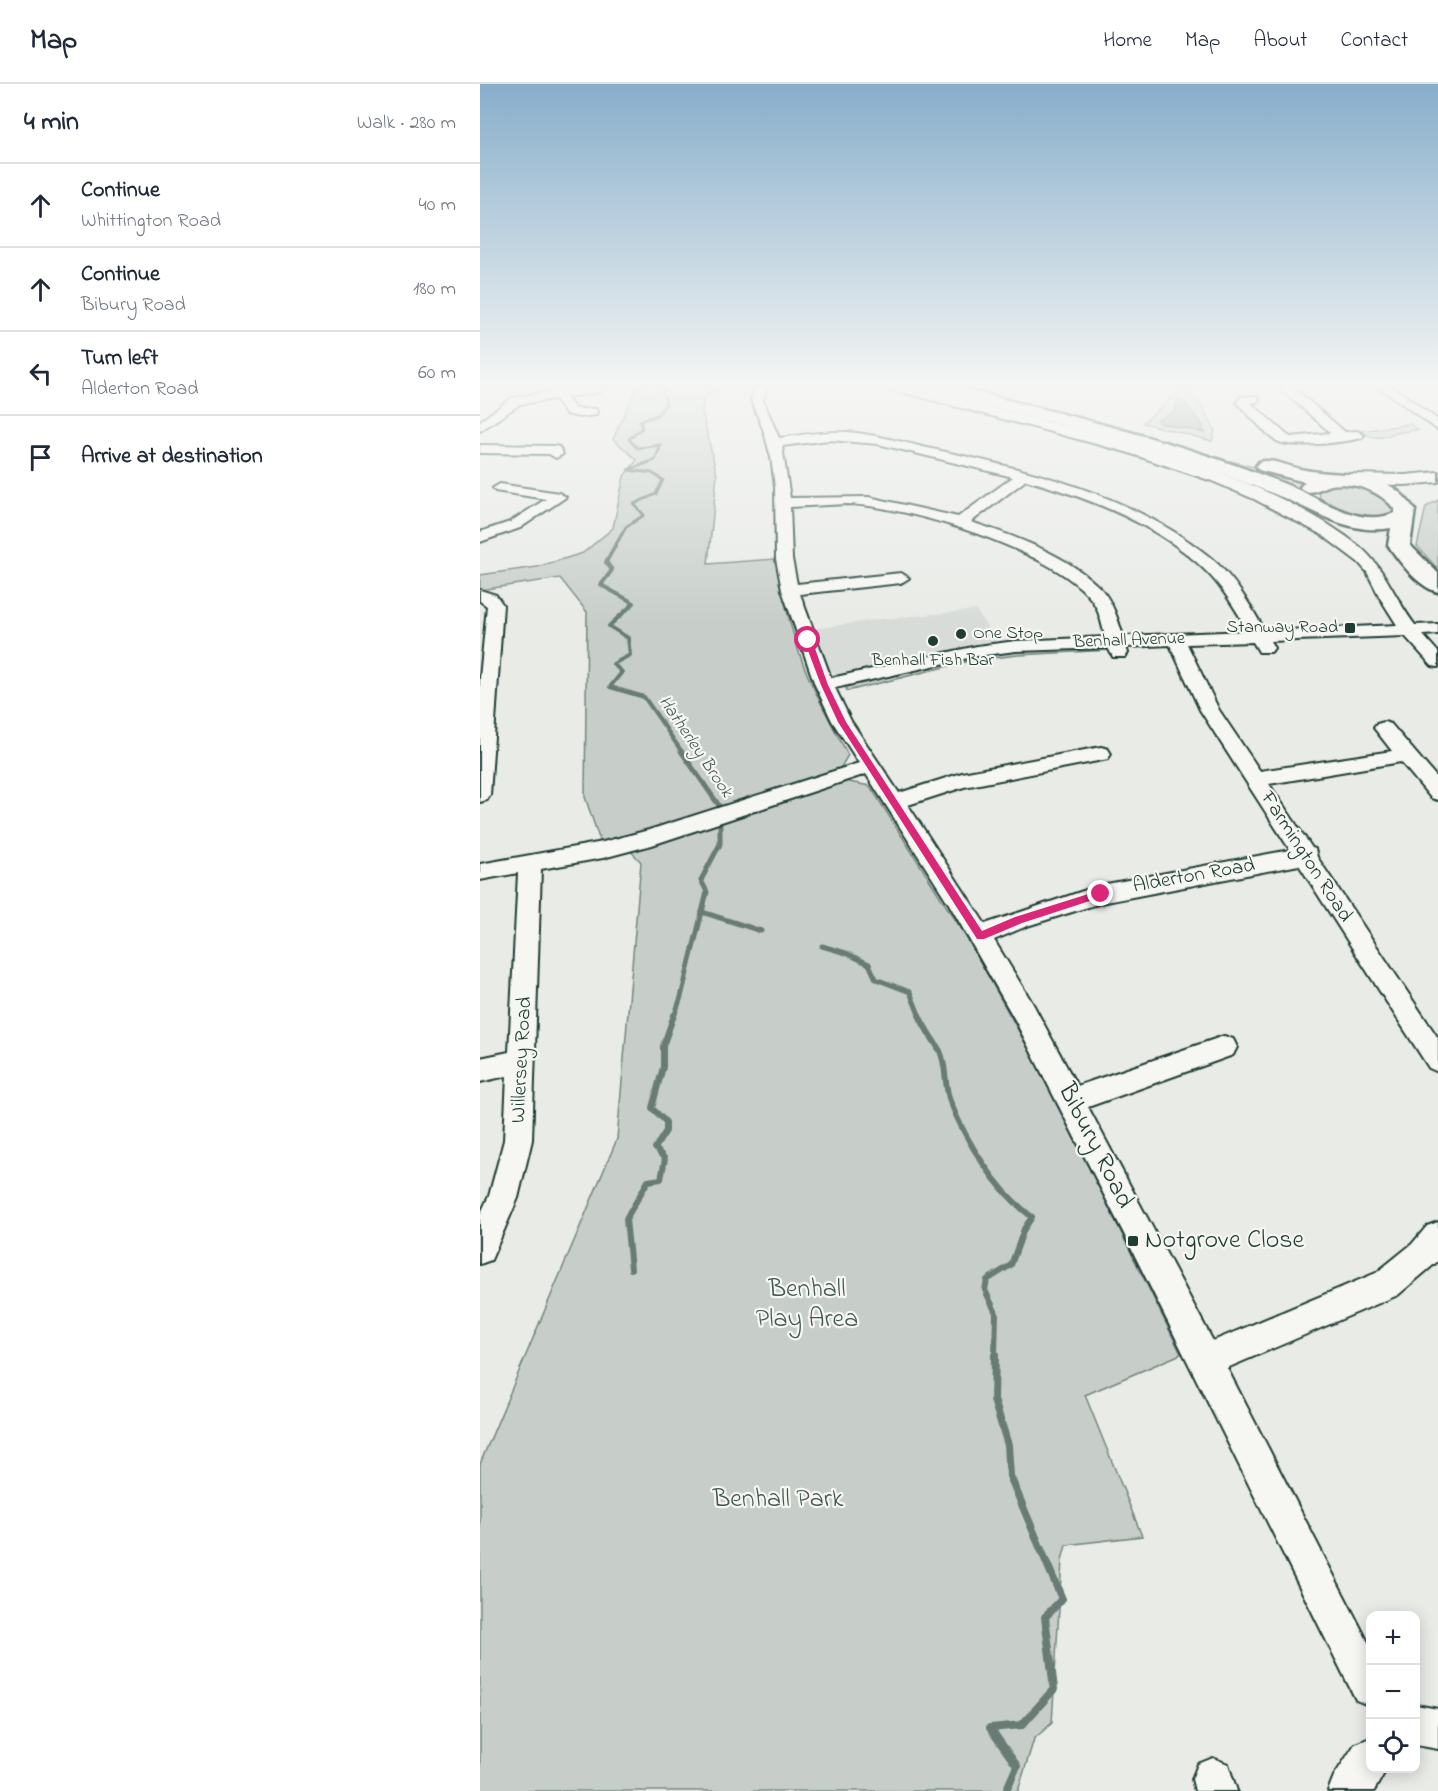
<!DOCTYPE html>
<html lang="en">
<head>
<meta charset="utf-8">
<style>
  :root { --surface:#fff; --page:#f2f2f3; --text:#1f2937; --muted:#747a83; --line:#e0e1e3 }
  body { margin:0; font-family:"Indie Flower",sans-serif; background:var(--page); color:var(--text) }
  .controls { position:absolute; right:18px; bottom:18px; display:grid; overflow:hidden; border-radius:12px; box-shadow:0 3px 15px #0003 }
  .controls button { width:54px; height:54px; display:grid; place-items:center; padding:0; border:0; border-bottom:2px solid var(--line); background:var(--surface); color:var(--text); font:30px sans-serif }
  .stop { position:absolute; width:18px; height:18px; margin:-14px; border:4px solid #db2777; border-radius:50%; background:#fff }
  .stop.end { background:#db2777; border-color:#fff; box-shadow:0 2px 6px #0008 }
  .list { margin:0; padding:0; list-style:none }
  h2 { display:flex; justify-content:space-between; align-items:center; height:78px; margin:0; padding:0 24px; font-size:26px }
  h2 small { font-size:20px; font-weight:400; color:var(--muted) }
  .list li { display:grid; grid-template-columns:39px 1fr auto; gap:18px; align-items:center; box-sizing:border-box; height:84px; padding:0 24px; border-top:2px solid var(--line) }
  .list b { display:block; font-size:22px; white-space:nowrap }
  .list p { margin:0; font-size:20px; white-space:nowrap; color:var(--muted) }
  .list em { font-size:20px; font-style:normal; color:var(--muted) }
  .icon { flex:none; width:33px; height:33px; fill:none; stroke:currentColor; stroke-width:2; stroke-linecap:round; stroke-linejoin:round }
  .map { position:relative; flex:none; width:958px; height:1707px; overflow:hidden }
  header { display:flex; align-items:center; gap:36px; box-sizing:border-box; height:84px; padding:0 30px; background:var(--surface); border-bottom:2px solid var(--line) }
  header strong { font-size:28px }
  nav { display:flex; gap:33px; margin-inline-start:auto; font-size:21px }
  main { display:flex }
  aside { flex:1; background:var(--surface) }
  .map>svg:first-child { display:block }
  .built { fill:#d8dcd8 }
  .green { fill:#c7cec9; stroke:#73867e; stroke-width:1.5 }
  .water { fill:#99a6a0; stroke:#687c75; stroke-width:1.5 }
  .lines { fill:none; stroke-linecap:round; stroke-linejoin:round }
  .stream-far4 { stroke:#687c75; stroke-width:3 }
  .stream-far3 { stroke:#687c75; stroke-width:4 }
  .stream-far2 { stroke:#687c75; stroke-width:5 }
  .stream-far1 { stroke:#687c75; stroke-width:6 }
  .stream { stroke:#687c75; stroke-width:8 }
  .minor-casing { stroke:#1f3d34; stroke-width:4 }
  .major-casing { stroke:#1f3d34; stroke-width:4 }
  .highway-casing { stroke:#1f3d34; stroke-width:5 }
  .minor { fill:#f6f6f2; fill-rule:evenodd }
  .major { fill:#f6f6f2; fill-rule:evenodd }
  .highway { fill:#f6f6f2; fill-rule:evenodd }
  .route { fill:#db2777 }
  .poi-dot { fill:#1f3d34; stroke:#f6f6f2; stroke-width:2 }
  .labels { text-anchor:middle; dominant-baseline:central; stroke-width:4.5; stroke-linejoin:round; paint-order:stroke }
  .far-poi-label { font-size:18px; fill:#1f3d34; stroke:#f6f6f2; text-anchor:end }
  .far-street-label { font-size:18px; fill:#1f3d34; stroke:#f6f6f2 }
  .far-water-label { font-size:18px; font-style:italic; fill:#445c54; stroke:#f6f6f2 }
  .street-label { font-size:21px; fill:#1f3d34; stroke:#f6f6f2 }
  .near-street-label { font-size:26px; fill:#1f3d34; stroke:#f6f6f2 }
  .near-poi-label { font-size:26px; fill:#1f3d34; stroke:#f6f6f2; text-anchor:start }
  .near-park-label { font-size:26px; fill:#415a52; stroke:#f6f6f2 }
</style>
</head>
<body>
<header>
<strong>Map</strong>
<nav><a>Home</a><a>Map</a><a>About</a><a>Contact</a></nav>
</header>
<main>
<aside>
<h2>4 min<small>Walk · 280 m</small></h2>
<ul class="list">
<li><svg class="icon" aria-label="ahead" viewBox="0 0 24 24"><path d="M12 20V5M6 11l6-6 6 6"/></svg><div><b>Continue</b><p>Whittington Road</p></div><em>40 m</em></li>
<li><svg class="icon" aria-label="ahead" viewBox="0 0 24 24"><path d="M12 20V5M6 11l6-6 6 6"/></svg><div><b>Continue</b><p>Bibury Road</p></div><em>180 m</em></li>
<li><svg class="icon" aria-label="left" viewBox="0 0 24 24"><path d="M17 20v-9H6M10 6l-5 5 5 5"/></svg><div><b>Turn left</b><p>Alderton Road</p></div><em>60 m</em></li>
<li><svg class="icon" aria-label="arrive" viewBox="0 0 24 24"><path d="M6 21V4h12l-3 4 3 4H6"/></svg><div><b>Arrive at destination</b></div></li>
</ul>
</aside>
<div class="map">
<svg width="958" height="1707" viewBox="0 0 958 1707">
  <rect width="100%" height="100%" fill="#e9ebe7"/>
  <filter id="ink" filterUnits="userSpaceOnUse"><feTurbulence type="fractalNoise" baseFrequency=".0167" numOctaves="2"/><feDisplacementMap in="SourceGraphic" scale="12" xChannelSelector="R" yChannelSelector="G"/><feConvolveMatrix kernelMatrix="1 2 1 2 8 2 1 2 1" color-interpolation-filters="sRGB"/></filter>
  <g filter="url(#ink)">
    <path class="built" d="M496,526L518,560L363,593L350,587L333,545L401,535Z"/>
    <g class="green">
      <path d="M158,300H223L231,303L236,300H282L280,304H244L223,313L222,328L237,391L228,480L296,475C303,514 312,554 328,592C340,619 354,645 368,671L361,683L369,698L390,702L491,861L570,1004L701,1270L605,1311L662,1452L586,1461L582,1476L572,1639L554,1655L538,1707H0V1380L137,1055L161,778L144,760L123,766L105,713L107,528L80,494L0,506V491L57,483L103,469L133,444L144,392L157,376L133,355Z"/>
      <path d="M705,303L721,322L735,346L732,357L663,339Z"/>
      <path d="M930,340L938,346C931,347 920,347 913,350C901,355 892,355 881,347Z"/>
      <path d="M751,377L831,398L825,402L824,409L748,380Z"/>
      <path d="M855,401C877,400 909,406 916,431L912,435H877L842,418L838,408Z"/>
      <path d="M958,416V485L937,462L946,423Z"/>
      <path d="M630,561L631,566L538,571L489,577L367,607L365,601L487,573L537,567Z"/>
    </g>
    <path class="water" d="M698,316L707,321L723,342L721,346L726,349L679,339L678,336L694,328Z"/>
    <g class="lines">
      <path class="stream-far4" d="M135,462L146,443L164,431L154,420L176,410L183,396L172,389L148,386L175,376L181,361L157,364L149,355L162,344L160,337L177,331L186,320L182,300"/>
      <path class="stream-far3" d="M136,460L126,478L132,486L121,501L154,519L129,542L148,554L150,571L133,580L142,588L130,603L164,613L202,668"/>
      <g class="stream-far2">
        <path d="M222,828L281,847"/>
        <path d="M342,862L366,869L389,880L396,895L430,908L440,933"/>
        <path d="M194,933L201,913L227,808L221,796L240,760V723L201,667"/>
      </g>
      <g class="stream-far1">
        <path d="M439,931C445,945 453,955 460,967C467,982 464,1002 470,1017C486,1058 517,1107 552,1133L544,1145L531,1181L507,1196L505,1206L516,1229L515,1272"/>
        <path d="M151,1185L146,1135L168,1097L181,1095L185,1075L175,1064L186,1047V1038L172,1024L183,983V962L194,931"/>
      </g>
      <path class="stream" d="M515,1271L514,1316L528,1361L530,1392L582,1515L565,1533L574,1605L542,1641L510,1644L537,1682L526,1707"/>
      <defs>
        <g id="minor">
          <path d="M113,300L126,301L119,308L86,313L95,325H116L117,328L116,331L99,333L86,330L75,315L40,320L0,347V337L32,314Z"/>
          <path d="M276,300H288L283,316L299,354C322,351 345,347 367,348C396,350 424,359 452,365C549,386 652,410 731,474C754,493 770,521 785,547L917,541L900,514L887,488L878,478L842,451L774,415L732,397L646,368L392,300C439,300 484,317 530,328C639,356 792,392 880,463C905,484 915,515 935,541L958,540V550L943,551L958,568V583L952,582L925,552L790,557L794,564L791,568H779L773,558L707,560L739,626L780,687L912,667L894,644L897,640L904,638L911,640L958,695V716L951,714L921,678L789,700L832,764L835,765L837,773L958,954V988L949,984L819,781L621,819L547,842L514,856L553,920L597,1002L744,952L753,955L757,963L753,971L608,1023L733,1257L896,1189L932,1160L947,1142L958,1138V1177L918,1211L747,1284L890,1562V1622L876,1616L644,1150L535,936L469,820L386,690L172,761L123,774L61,785L52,1056L38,1114L11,1176L0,1180V1131L9,1112L24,1056L27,992L0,998V974L29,968L38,789L0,796V780L123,758L169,746L379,679L352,637L335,601L302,506L296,475L295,403L291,373L283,345L271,316ZM349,356L398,360L533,393L478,433L389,413L310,414L302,362ZM546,396C610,414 683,442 729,490C745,507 757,527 768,547L643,552C638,536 633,519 622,506C589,471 536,453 491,438ZM367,420C427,422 573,466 611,515C619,525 622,540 625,553L536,557L497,562L351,594L320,510L421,499L429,494L421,489L317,500L312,475L310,423ZM690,561L720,626L810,766L621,801L505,840L428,721L484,703L628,675L631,670L628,665L621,663L482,689L419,709L371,637L355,604L497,572L536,567L628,564L633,573H645L648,569L646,563Z"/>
          <path d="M795,300H809L865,348L877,347L884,351L882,354C865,358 811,365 797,357C783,348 771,332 759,321L757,318L761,313L777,312L779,315L777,318L771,319L807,351L811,353L851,349Z"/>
          <path d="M895,300H909L958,336V346Z"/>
          <path d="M0,361L74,362L79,363L83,370L76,374L69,370L0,369Z"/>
          <path d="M20,400L79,409L86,413L40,444L0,458V448L30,438L66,415L15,407L13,404Z"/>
          <path d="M0,506L16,511L23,521L10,711L7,716L0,718V594L7,522L0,517Z"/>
          <path d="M936,1621L958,1625V1665L936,1661Z"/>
          <path d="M890,1654V1684H907L894,1707H848L854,1692L875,1660Z"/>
          <path d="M733,1674L748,1680L757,1707H715L712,1695L718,1680Z"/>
        </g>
        <path id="major" d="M958,388V398L925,401L867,400L861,399L858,395L861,391L867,390L925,391Z"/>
        <path id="highway" d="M434,300H464C581,330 700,356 812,403C843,416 880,444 914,429L915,426C902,407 873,397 850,401C840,404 835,410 823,407L820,403L825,398L779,386L776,382L779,378C794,374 810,384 825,386C869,394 906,383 935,426L930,461L958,489V508C938,503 919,477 908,461L911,444C872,451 838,429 804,414C685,364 560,336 436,304Z"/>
      </defs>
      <use href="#minor" class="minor-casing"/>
      <use href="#major" class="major-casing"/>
      <use href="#highway" class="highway-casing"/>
      <use href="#minor" class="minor"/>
      <use href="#major" class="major"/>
      <use href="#highway" class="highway"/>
    </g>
  </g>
  <linearGradient id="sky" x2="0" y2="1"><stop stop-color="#88aecb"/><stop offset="0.56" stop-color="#f5f6f4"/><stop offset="1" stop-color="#f5f6f4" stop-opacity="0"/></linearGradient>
  <rect width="958" height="539" fill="url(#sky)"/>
  <path class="route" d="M328,554L332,556L348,601L366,638L502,847L535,833L621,806L626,810L625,812L542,839L504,855H497L358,638L341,601L324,556Z"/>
  <g class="poi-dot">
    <rect x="864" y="538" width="12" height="12" rx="3"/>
    <circle cx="481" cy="550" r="6"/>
    <circle cx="453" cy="557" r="6"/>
    <rect x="647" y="1151" width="12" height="12" rx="3"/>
  </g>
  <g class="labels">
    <g class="far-poi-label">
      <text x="858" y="544">Stanway Road</text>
      <text x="493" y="550" text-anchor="start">One Stop</text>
      <text x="453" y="577" text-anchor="middle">Benhall Fish Bar</text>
    </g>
    <g class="far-street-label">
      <text transform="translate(649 557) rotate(-2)">Benhall Avenue</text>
    </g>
    <g class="far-water-label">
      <text transform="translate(215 663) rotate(56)">Hatherley Brook</text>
    </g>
    <g class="street-label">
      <text transform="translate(826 773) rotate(57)">Farmington Road</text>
      <text transform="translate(714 792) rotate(-10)">Alderton Road</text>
      <text transform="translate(42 976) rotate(-87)">Willersey Road</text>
    </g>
    <g class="near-street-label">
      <text transform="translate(615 1062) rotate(63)">Bibury Road</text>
    </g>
    <g class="near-poi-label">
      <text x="665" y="1157">Notgrove Close</text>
    </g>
    <g class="near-park-label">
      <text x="327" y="1206">Benhall<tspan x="327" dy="30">Play Area</tspan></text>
      <text x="298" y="1416">Benhall Park</text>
    </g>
  </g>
</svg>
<div class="controls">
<button>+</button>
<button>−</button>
<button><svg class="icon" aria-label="locate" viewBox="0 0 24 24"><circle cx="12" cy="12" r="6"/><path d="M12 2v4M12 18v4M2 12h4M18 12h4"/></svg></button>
</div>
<div class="stop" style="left:328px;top:556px"></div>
<div class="stop end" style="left:621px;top:810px"></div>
</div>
</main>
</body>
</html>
